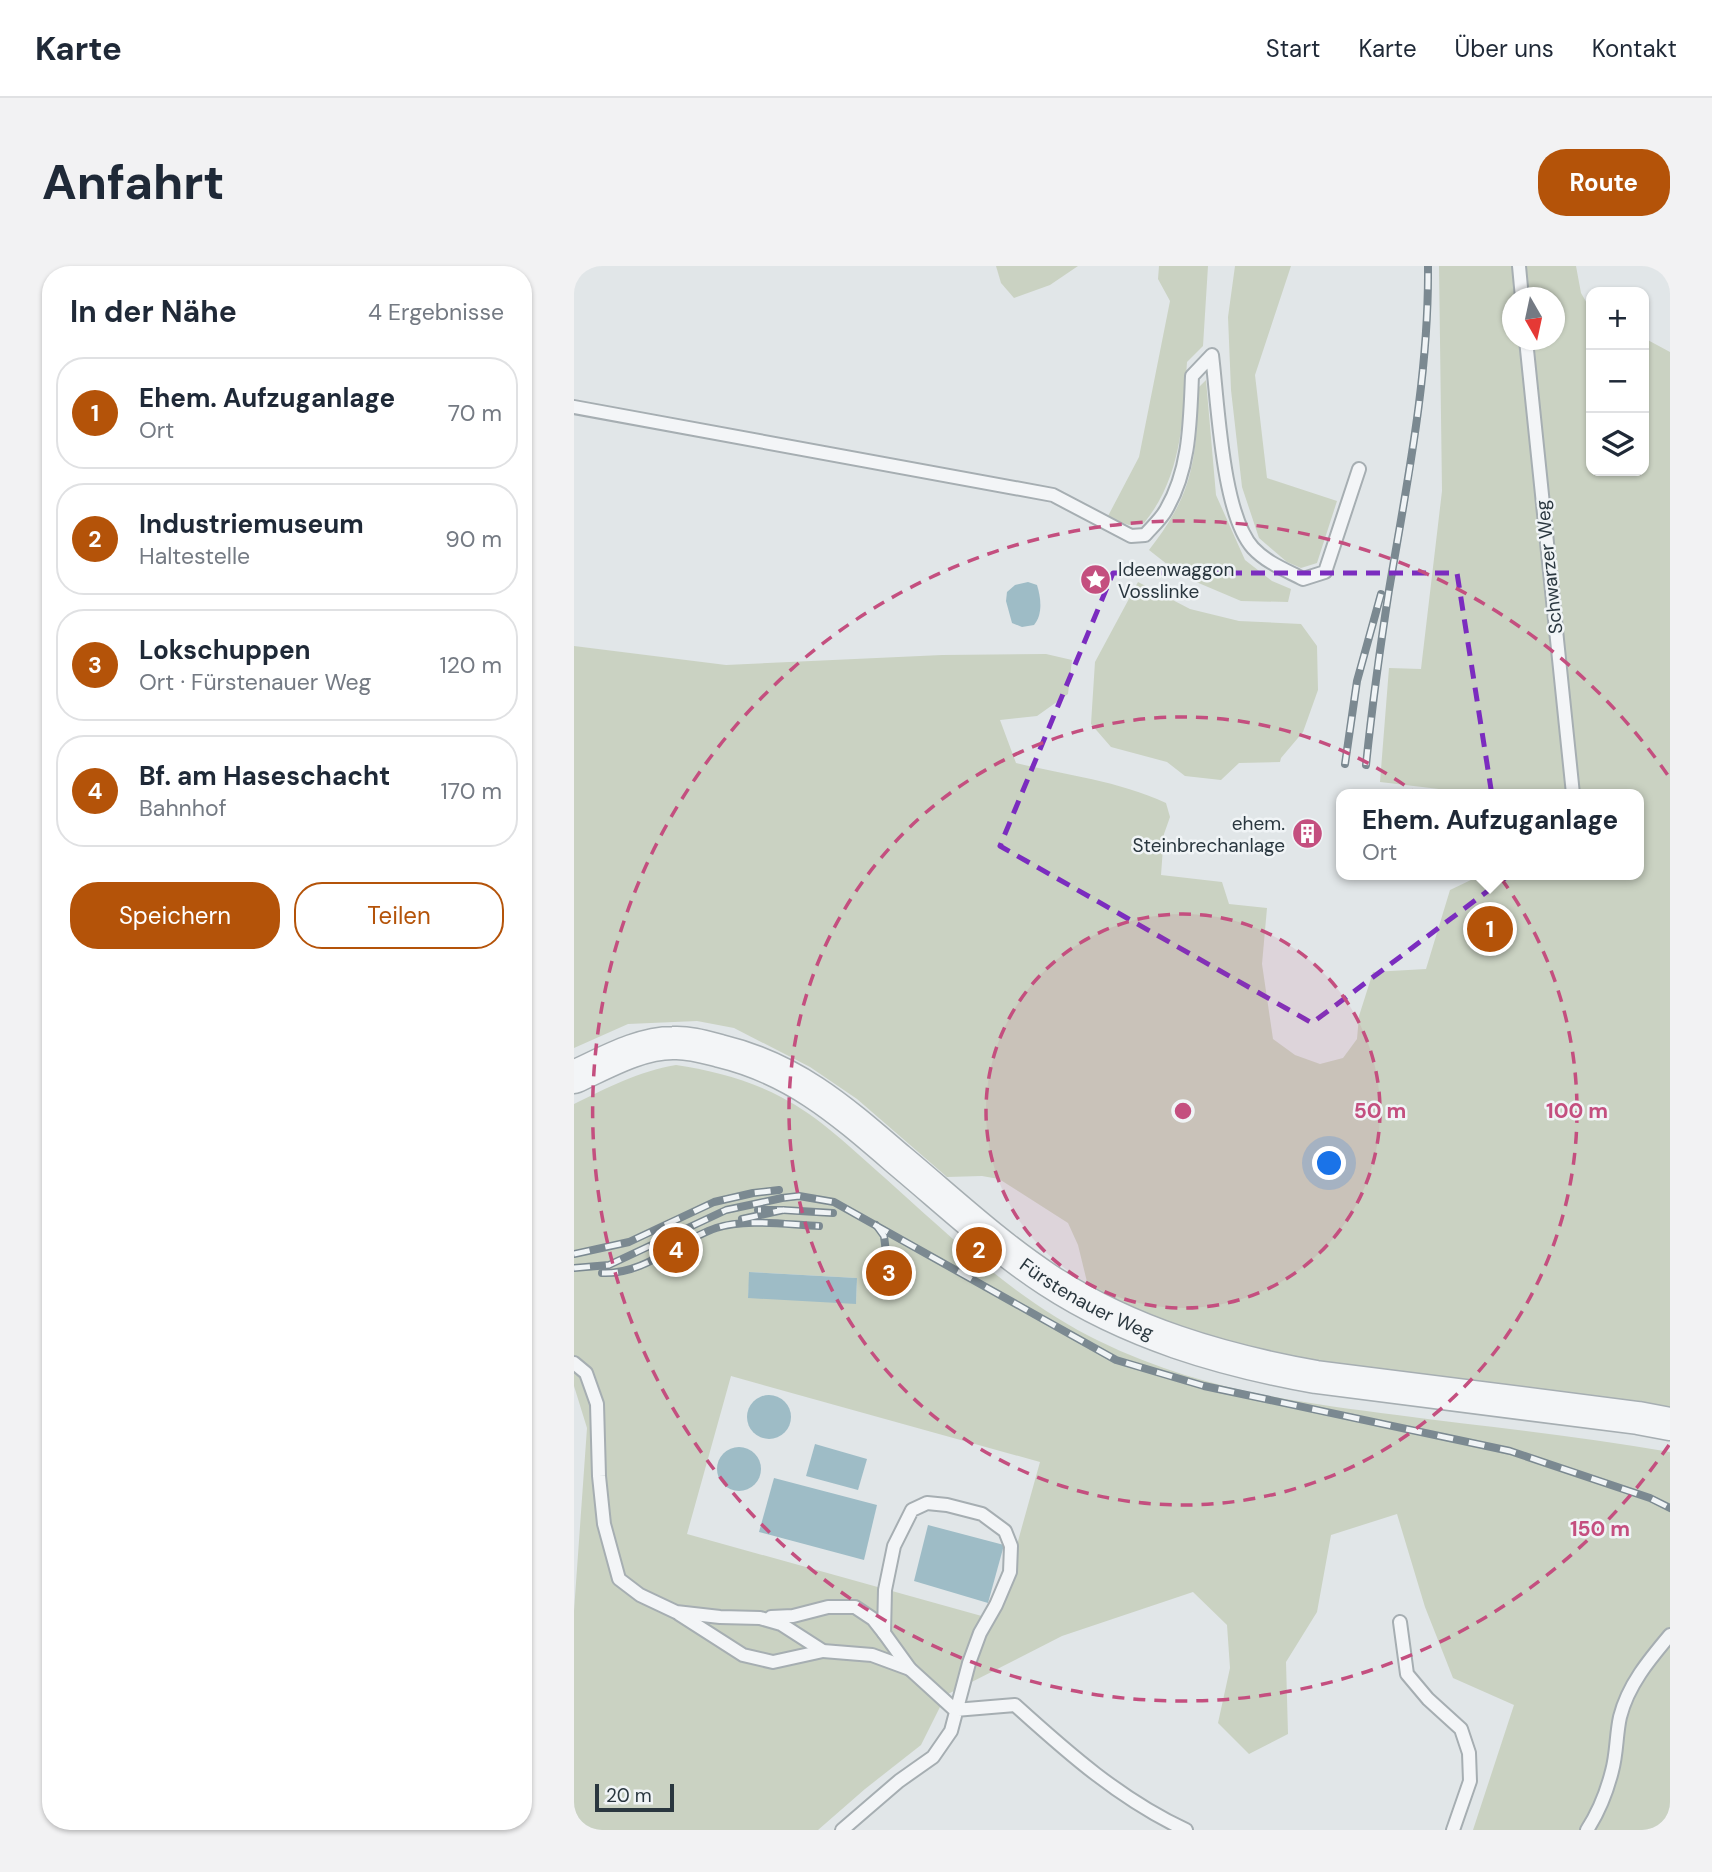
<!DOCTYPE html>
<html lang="de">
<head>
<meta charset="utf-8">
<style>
  :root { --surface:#fff; --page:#f2f2f3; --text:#1f2937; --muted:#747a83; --line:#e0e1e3; --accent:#b45309 }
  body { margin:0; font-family:"DM Sans",sans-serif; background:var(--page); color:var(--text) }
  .controls { position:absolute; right:21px; top:21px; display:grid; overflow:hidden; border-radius:14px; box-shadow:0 2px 5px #0004 }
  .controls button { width:63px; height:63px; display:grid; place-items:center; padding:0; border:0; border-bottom:2px solid var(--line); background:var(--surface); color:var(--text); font:35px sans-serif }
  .compass { position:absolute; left:928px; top:21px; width:63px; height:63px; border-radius:50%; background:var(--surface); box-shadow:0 2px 5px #0004; rotate:171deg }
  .scale { position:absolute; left:21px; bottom:18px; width:79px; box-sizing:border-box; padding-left:7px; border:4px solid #2a373f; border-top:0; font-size:19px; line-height:24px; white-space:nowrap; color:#2a373f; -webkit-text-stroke:5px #f0f4f6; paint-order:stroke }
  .you { position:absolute; left:756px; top:898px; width:24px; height:24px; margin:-18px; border:5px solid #fff; border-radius:50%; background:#1a73e8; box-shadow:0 0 0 10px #1a73e833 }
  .badge { display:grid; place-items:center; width:46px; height:46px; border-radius:50%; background:var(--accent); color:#fff; font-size:23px; font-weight:700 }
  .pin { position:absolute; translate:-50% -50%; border:4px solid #fff; box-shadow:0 2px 7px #0006 }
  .popup { position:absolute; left:762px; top:523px; width:308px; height:91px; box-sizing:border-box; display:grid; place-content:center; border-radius:14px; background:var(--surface); filter:drop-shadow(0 2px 5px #0005); font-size:23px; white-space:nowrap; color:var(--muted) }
  .popup b { font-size:26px; color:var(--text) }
  .popup::after { content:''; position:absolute; left:50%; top:100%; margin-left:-14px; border:14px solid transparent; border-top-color:var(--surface) }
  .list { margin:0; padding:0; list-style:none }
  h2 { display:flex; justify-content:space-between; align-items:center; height:91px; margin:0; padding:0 28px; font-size:30px }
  h2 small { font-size:23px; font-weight:400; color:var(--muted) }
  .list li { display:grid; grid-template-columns:46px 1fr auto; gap:21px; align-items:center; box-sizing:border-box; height:112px; margin:0 14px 14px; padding:0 14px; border:2px solid var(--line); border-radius:28px }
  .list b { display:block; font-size:26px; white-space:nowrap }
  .list p { margin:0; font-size:23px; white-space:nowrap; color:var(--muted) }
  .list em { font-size:23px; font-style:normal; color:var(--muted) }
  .actions { display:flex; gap:14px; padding:21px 28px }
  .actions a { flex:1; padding:16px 0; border:2px solid var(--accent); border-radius:28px; text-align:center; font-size:24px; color:var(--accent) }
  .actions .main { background:var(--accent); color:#fff }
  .icon { flex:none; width:38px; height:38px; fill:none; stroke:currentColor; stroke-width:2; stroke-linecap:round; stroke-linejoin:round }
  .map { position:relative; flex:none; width:1096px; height:1564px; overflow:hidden; border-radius:28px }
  header { display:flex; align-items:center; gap:42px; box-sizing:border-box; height:98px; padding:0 35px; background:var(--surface); border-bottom:2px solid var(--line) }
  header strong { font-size:33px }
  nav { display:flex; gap:38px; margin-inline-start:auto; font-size:24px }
  .intro { display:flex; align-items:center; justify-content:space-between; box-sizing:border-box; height:168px; padding:0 42px }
  h1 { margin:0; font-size:49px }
  .button { padding:18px 32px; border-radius:28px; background:var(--accent); color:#fff; font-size:24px; font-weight:700 }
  main { display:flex; gap:42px; padding:0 42px }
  aside { flex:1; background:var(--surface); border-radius:28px; box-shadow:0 2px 5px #0004 }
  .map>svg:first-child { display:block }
  .green { fill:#cad2c2; fill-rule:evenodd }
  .water { fill:#9ebcc6 }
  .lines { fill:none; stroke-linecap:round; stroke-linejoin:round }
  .service-casing { stroke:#a6aeb2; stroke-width:16 }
  .tertiary-casing { stroke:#a6aeb2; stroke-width:35 }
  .service { stroke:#f3f5f7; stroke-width:12 }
  .tertiary { stroke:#f3f5f7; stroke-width:32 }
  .rail-casing { stroke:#7b8991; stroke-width:8 }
  .rail { stroke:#f0f4f6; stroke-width:5; stroke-dasharray:16; stroke-linecap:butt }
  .marked { fill:none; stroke:#7b2cbf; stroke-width:5; stroke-dasharray:14 9; stroke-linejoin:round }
  .ring { fill:none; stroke:#c44f7f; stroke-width:3.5; stroke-dasharray:12 9 }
  .labels { text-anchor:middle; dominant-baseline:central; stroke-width:5; stroke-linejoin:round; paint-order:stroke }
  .street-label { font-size:19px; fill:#2a373f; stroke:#f0f4f6 }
  .poi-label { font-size:19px; fill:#2a373f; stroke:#f0f4f6; text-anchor:start }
  .centre { fill:#c44f7f; stroke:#f0f4f6; stroke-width:3.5 }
  .ring-label { font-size:21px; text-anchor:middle; font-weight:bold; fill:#c44f7f; stroke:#f0f4f6; stroke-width:5; stroke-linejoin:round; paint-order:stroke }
</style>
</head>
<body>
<header>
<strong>Karte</strong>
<nav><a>Start</a><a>Karte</a><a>Über uns</a><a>Kontakt</a></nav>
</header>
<div class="intro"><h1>Anfahrt</h1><a class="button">Route</a></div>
<main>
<aside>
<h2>In der Nähe<small>4 Ergebnisse</small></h2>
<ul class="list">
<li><span class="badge">1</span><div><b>Ehem. Aufzuganlage</b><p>Ort</p></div><em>70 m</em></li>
<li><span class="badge">2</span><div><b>Industriemuseum</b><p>Haltestelle</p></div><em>90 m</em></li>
<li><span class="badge">3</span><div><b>Lokschuppen</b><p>Ort · Fürstenauer Weg</p></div><em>120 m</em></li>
<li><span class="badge">4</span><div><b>Bf. am Haseschacht</b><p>Bahnhof</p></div><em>170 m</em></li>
</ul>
<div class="actions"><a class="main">Speichern</a><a>Teilen</a></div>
</aside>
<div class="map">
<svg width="1096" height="1564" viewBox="0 0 1096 1564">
  <rect width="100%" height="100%" fill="#e1e6e8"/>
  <g class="green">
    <path d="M422,0H504L476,19L440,32L427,17Z"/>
    <path d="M585,0H634L629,80L613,96C609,153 608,211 570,257L555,259L533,252L565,191L596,35L584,13Z"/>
    <path d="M661,0H717L681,109L693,212L763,235L743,297L727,302L713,296L685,272L668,221L657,124L654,51Z"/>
    <path d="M865,0H1002L1007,27L1017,44V205H1070V72L1096,86V1146L793,1106L659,1080L552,1042L514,1020L504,979L494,957L425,913L408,910L373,911L283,833L236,801L160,762L123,755L54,758L0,782V380L152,399L368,389L472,388L498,394L494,428L463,450L426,454L442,497C492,509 545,515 592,537L596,551L590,568L587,609L648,616L655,638L693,642L688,698L699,773L721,789L746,798L769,792L783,773L785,750L799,706L852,703L876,624L899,613L933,610L1065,609V528H907L806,516L815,402L847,403L868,225ZM939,32H981V74H939Z"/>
    <path d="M632,114L642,229L671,294L698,315L717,323L714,336L667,335L608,310L575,284C584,272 593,260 600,247C622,209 624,166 623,123Z"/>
    <path d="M564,316L616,343L665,355L727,358L743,380L744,424L729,466L707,492L706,496L665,497L647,514L611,510L593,496L537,481L517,458L521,396Z"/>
    <path d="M102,799C137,804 175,814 207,831C246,851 278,883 311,912C378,972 443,1035 525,1075C621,1122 718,1136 823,1149C914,1161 1005,1170 1096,1186V1564H899L940,1439L879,1412L851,1341L823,1248L757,1269L743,1346L712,1396L714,1468L675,1488L644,1457L656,1402L653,1359L619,1326L488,1370L372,1429L347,1479L291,1523L244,1564H0V1345L13,1162L0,1120V838C33,822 65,805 102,799ZM176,1006L283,1012L282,1037L174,1031ZM157,1110L466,1196L422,1354L113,1268Z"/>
  </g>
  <g class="water">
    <path d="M454,316L463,319C467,332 469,348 460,359L448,361L438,357L432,335L433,326L441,319Z"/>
    <path d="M175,1006L283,1012L282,1038L174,1032Z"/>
    <circle cx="195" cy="1151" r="22"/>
    <path d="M241,1178L293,1193L284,1224L232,1210Z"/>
    <circle cx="165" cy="1203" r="22"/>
    <path d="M200,1212L303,1239L290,1294L185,1266Z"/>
    <path d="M354,1259L430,1279L414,1337L340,1315Z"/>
  </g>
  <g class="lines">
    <defs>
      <g id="service">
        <path d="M945,0L948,32"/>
        <path d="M952,74L999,528"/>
        <path d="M0,141L479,229L557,270L571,269C578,261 587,253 592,244C616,203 616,156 618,110L638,89C644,137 648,248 679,282C693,297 712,304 729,313L751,306L785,203"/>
        <path d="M0,1097L12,1107L23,1138L25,1210L30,1258L45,1313L66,1329L102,1346L146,1351L186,1352L207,1358L249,1385L298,1389L336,1403"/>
        <path d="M105,1348L169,1389L199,1396L249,1385"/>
        <path d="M197,1351L219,1350L254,1341H281L299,1353L310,1367"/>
        <path d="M826,1356L833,1408L854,1433L887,1463L895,1487L896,1515L879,1564"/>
        <path d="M268,1564L325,1515L359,1491L377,1465L395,1397L406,1367L422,1339L436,1306L437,1280L431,1265L408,1248L373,1239L353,1237L338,1244L320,1280L311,1324L310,1367L336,1403L381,1444L441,1439C494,1487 547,1534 612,1564"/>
        <path d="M1013,1564C1024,1547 1033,1525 1038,1505C1043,1487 1042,1469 1046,1451C1054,1419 1075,1394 1096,1369"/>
      </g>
      <g id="tertiary">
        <path id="s1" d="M0,811C31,797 65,777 99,777C115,776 131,781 146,785C221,803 268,845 325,894C374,935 421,979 474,1014C555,1067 647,1094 742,1111L1064,1152L1096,1158"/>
      </g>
    </defs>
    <use href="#service" class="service-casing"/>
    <use href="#tertiary" class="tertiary-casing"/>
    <use href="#service" class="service"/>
    <use href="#tertiary" class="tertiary"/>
    <defs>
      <g id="rail">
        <path d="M771,498L783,415L807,328"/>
        <path d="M792,499C798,441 806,382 815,324C833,217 855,109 854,0"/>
        <path d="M209,944L259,947"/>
        <path d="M168,953L209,944H184"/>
        <path d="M302,959L310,970L312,986"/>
        <path d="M0,988L55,976L140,936L179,927L205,924"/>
        <path d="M0,1002L35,999L152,944L208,932L225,930L260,936L542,1094L630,1120L936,1185L1076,1232L1096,1242"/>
        <path d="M28,1007C70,1009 104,975 142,962C171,952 215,959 245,960"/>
      </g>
    </defs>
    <use href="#rail" class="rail-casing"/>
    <use href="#rail" class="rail"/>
  </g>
  <path class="marked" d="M539,307H883L931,612L738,757L426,580Z"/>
  <circle cx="609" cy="845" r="197" fill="#c44f7f" fill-opacity=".12"/>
  <g class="ring">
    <circle cx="609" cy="845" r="197"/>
    <circle cx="609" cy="845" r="394"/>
    <path d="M1095 1179A590 590 0 1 1 1095 511"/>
  </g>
  <defs>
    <symbol id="sight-disc" viewBox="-11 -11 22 22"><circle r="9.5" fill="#c44f7f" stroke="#f0f4f6"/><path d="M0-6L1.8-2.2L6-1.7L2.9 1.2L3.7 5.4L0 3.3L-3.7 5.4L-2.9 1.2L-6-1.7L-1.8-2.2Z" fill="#fff"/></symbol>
    <symbol id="building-disc" viewBox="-11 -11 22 22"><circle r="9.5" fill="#c44f7f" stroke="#f0f4f6"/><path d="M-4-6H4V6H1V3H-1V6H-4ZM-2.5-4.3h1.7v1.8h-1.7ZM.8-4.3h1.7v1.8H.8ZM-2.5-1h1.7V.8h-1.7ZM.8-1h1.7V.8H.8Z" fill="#fff"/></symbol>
  </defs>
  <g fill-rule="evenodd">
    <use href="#sight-disc" x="504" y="296" width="35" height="35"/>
    <use href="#building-disc" x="716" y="550" width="35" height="35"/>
  </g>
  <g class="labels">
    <g class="street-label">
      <text transform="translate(975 301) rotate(-96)">Schwarzer Weg</text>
      <text stroke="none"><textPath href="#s1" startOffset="600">Fürstenauer Weg</textPath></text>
    </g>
    <g class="poi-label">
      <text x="544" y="303">Ideenwaggon<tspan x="544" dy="22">Vosslinke</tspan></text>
      <text x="711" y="557" text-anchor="end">ehem.<tspan x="711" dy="22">Steinbrechanlage</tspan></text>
    </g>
  </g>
  <circle cx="609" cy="845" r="10" class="centre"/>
  <g class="ring-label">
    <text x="806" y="852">50 m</text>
    <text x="1003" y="852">100 m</text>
    <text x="1026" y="1270">150 m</text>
  </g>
</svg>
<div class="controls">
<button>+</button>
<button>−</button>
<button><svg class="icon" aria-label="layers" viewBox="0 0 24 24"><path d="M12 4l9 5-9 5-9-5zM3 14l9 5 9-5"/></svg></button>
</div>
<svg class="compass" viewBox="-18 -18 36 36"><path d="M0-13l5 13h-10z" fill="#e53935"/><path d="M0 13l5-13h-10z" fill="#747a83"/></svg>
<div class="scale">20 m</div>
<div class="you"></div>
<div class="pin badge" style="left:916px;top:663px">1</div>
<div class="popup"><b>Ehem. Aufzuganlage</b>Ort</div>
<div class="pin badge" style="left:405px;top:984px">2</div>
<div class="pin badge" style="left:315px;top:1007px">3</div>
<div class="pin badge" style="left:102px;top:984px">4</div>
</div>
</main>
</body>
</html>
